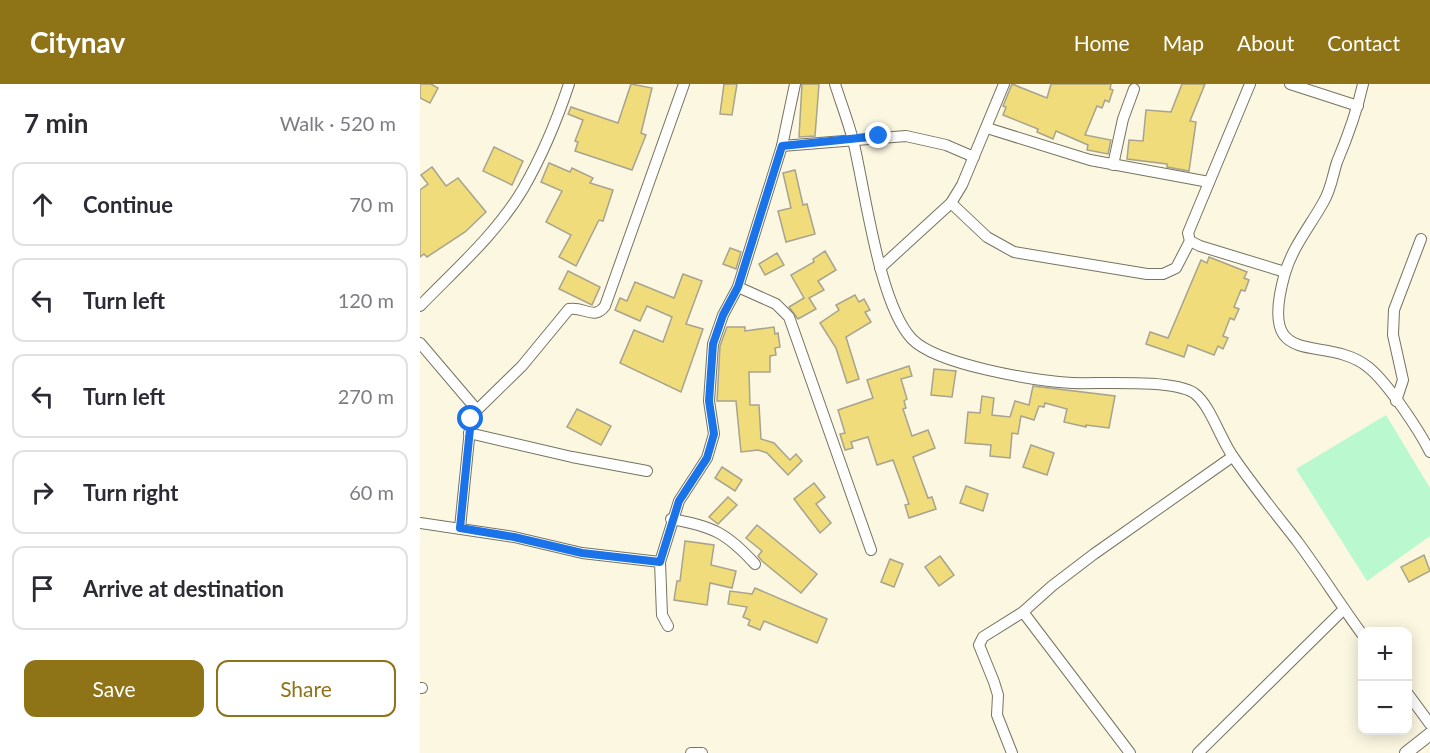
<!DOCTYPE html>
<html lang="en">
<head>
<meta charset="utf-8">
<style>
  :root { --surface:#fff; --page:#f7f7f7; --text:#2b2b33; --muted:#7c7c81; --line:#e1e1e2; --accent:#8e7317 }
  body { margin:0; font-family:Lato,sans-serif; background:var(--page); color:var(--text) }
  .controls { position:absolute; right:18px; bottom:18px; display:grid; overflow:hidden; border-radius:12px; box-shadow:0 3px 15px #0003 }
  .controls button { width:54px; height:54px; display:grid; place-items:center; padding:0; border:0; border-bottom:2px solid var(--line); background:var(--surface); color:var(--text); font:30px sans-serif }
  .stop { position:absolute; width:18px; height:18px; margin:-14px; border:4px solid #1a73e8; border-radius:50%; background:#fff }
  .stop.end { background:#1a73e8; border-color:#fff; box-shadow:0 2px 6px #0008 }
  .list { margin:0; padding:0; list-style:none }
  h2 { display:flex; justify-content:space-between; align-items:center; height:78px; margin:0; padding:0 24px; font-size:26px }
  h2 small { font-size:20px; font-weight:400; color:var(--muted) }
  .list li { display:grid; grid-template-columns:39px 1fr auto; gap:18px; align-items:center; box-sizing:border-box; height:84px; margin:0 12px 12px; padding:0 12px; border:2px solid var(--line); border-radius:12px }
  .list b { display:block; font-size:22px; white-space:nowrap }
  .list em { font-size:20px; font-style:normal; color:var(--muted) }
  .actions { display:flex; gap:12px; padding:18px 24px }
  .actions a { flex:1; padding:14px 0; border:2px solid var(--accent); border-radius:12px; text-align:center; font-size:21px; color:var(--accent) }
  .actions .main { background:var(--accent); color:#fff }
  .icon { flex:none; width:33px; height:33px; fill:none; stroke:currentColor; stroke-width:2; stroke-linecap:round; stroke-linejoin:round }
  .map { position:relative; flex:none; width:1010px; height:669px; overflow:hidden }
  header { display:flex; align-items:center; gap:36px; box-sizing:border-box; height:84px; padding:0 30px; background:var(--accent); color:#fff }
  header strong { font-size:28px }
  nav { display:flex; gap:33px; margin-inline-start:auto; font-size:21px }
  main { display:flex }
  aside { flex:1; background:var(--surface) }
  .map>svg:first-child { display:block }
  .green { fill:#baf9d0 }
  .building { fill:#f0dc7a; stroke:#a7a38f; stroke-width:1.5 }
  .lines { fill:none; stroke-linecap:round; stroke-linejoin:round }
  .minor-casing { stroke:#767360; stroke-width:12 }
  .tertiary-casing { stroke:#767360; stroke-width:14 }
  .minor { stroke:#fff; stroke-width:10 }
  .tertiary { stroke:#fff; stroke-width:12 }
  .route { stroke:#1a73e8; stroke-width:8 }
</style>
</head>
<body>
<header>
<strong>Citynav</strong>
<nav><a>Home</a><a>Map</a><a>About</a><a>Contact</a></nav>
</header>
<main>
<aside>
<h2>7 min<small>Walk · 520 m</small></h2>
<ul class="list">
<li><svg class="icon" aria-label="ahead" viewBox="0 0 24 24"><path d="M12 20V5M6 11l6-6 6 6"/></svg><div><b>Continue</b></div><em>70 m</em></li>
<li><svg class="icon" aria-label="left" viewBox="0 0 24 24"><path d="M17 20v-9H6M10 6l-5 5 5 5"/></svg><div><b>Turn left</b></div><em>120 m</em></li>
<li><svg class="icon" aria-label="left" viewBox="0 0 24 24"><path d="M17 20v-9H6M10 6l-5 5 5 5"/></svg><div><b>Turn left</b></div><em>270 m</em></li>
<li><svg class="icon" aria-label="right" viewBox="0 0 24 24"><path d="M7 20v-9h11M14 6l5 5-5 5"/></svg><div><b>Turn right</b></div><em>60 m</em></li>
<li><svg class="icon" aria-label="arrive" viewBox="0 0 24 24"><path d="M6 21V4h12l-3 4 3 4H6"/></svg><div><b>Arrive at destination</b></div></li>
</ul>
<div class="actions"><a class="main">Save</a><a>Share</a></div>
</aside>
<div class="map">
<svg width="1010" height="669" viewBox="0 0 1010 669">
  <rect width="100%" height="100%" fill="#fbf7e1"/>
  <path class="green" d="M966,331L1010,404V452L947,497L876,385Z"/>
  <g class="building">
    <path d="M0,0H11L18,4L10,19L0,14Z"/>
    <path d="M211,0L232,4L221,49L226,51L212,86L155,67L158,58L155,57L163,36L148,30L151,23L198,39Z"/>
    <path d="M304,0H317L312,31L300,30Z"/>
    <path d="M382,0H399L395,52L379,53Z"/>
    <path d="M592,0L627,14L631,0H691L690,5L693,6L689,18L685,16L682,24L677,22L665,51L691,56L688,70L667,66L668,61L636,47L633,55L617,48L618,45L583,31L586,23L583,22Z"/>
    <path d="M762,0H785L770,37L776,38L769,87L747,83V80L707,75L709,56L723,57L726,26L751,28Z"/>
    <path d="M74,63L103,77L92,101L63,87Z"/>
    <path d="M129,79L150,88L152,84L173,94L170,99L193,106L183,137L179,136L156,182L139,173L151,151L126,138L142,107L121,98Z"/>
    <path d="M12,83L26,102L38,94L66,128L45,148L7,173L4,170L0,173V106L8,100L1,91Z"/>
    <path d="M375,86L383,121L387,120L395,150L366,158L358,127L371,124L363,89Z"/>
    <path d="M310,164L321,168L316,185L303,180Z"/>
    <path d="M405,167L416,186L398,197L404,206L389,214L396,225L378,235L369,223L384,214L371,191L394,178L393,175Z"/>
    <path d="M357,169L364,181L345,191L339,180Z"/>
    <path d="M789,173L827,188L824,194L829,196L825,207L821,206L814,223L819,225L814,236L810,234L803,252L808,254L803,265L798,262L794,271L768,261L764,273L726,260L730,248L748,254L781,176L787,179Z"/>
    <path d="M148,187L180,203L172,221L139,205Z"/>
    <path d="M263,190L282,197L266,240L283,245L261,308L200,279L214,246L243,258L252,233L227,222L220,237L195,226L200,214L207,217L215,198L254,214Z"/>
    <path d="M435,211L439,218L444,215L450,226L445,228L451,238L426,253L439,295L427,299L416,264L400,239L419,226L416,221Z"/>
    <path d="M307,243H325V247L354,243L355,250L358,249L360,263L355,264L356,271L350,272V288H329L330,321H339L341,355L354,359L370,376L376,370L382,377L368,391L347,369L338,366L321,368L316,317H297L300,262Z"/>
    <path d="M489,282L492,292L481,295L487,315L484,317L486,324L483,325L492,352L508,346L515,364L493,373L508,414L512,413L516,425L489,434L485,421L489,420L473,376L457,381L448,353L431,358L433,364L425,366L420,350L425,349L418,326L453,314L447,296Z"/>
    <path d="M514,285L536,287L532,313L511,311Z"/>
    <path d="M613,302L695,312L689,344L666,341V343L644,338L647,325L625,319L624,323L619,322L614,336L601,332L598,350L592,349L590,374L570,372L571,361L545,359L548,328L560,329L562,312L574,314L572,331L590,333L595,317L609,321Z"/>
    <path d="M157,325L191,342L181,361L147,343Z"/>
    <path d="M611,361L634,369L627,391L603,383Z"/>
    <path d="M302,383L322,396L315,407L295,394Z"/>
    <path d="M394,399L405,413L396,420L411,439L400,449L374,415Z"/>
    <path d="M546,402L568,410L563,427L540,419Z"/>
    <path d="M308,413L317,421L298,440L289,433Z"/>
    <path d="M337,441L397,490L381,509L342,477L338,472L342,467L326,454Z"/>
    <path d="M265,457L294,461L291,481L316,487L312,504L290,499L287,521L254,516L257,497H260Z"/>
    <path d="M1004,471L1010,487L989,498L981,483Z"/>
    <path d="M520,472L534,491L519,502L505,483Z"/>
    <path d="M470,475L483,480L474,503L461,498Z"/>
    <path d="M335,504L407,535L397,559L344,537L340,546L328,541L330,536L323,533L327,523L308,520L310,507L332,510Z"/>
  </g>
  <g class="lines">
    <defs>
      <g id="minor">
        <path d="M415,0C421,19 428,37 433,56C445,105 459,221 492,255C517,281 616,297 652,299C680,300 752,295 774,309C790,320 801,357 814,374C834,403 856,430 877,457C900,488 920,520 942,550"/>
        <path d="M830,0L768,149L770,157L780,162L865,188"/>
        <path d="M870,0L938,22"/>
        <path d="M943,0C937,27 928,52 917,78C913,90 911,105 904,117C891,141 873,162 865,189C836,291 904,248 948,283C967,298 999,346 1010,368"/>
        <path d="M567,44L670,76L789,98"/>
        <path d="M362,62L486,52L526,61L554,73"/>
        <path d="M693,81L703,35L714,5"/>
        <path d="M531,119L567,153L594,168L727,190H743L756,184L770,157"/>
        <path d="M460,184L531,119L542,101L584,0"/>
        <path d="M318,203L356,220L369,233L451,466"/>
        <path d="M0,222C36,185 77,149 103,105C122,72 137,36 149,0"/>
        <path d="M0,259L57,326"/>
        <path d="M976,317L983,296L973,251L974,226L1001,155"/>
        <path d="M49,349L152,373L227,387"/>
        <path d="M251,435C292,442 307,449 335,480"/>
        <path d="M0,439L94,453L162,469L240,478L242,531L248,542"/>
        <path d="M40,444L51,335L57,326L102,282L149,225C164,222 174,237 185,222L264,0"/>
        <path d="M240,478L259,417L287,374L294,350L289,317L293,260L303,231L318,203L362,62L375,0"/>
        <path d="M603,528L710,669"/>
        <path d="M0,604H2"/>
        <path d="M988,610L1010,640"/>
        <path d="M271,669H282"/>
        <path d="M592,669L577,631L578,611L574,598L559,561L563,553L603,528L632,502L674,470L812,373"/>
        <path d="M778,669L924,525"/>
      </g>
      <path id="tertiary" d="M986,669L1010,650"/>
    </defs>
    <use href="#minor" class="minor-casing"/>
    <use href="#tertiary" class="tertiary-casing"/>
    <use href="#minor" class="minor"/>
    <use href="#tertiary" class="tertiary"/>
  </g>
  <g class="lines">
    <path class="route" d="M51,335L40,444L94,453L162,469L240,478L259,417L287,374L294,350L289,317L293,260L303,231L318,203L362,62L459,52"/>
  </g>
</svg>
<div class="controls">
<button>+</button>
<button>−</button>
</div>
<div class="stop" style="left:51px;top:335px"></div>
<div class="stop end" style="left:459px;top:52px"></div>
</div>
</main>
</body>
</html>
